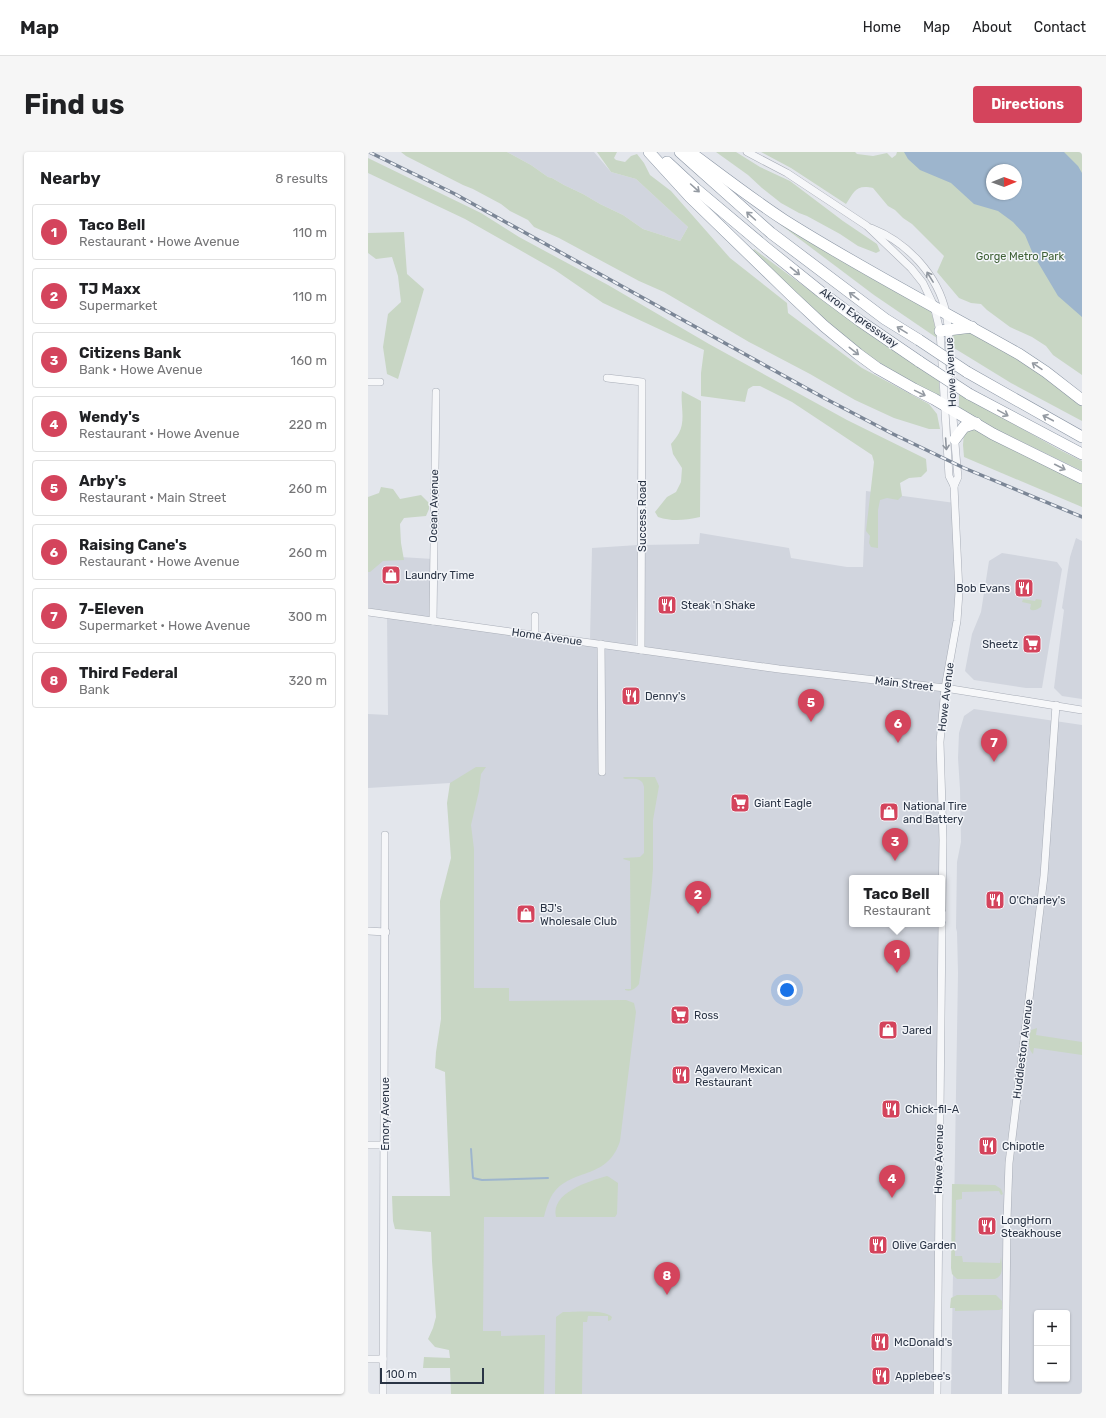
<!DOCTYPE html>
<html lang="en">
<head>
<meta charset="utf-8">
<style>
  :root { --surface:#fff; --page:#f6f6f6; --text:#202124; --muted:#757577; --line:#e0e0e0; --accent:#d4445c }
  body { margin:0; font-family:Rubik,sans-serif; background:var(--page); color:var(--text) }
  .controls { position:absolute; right:12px; bottom:12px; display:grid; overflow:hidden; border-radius:4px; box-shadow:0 1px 3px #0004 }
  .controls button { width:36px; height:36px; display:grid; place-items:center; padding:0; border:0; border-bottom:1px solid var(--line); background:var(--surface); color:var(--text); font:20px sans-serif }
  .compass { position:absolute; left:618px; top:12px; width:36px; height:36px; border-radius:50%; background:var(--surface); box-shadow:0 1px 3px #0004; rotate:89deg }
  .scale { position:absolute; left:12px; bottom:10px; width:104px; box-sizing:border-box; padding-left:4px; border:2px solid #2a3445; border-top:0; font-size:11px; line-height:14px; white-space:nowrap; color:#2a3445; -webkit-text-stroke:3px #f3f5f9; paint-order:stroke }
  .you { position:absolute; left:419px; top:838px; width:14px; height:14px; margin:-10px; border:3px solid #fff; border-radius:50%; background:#1a73e8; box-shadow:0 0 0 6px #1a73e833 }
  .badge { display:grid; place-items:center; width:26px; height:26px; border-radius:50%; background:var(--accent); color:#fff; font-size:13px; font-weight:700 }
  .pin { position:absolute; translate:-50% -33px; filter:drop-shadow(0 1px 2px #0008) }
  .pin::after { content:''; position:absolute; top:21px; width:14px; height:12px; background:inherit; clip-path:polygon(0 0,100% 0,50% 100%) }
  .popup { position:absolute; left:481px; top:723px; width:96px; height:52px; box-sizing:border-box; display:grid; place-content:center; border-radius:4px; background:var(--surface); filter:drop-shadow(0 1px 3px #0005); font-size:13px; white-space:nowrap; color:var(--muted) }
  .popup b { font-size:15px; color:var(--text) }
  .popup::after { content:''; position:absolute; left:50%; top:100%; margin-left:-8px; border:8px solid transparent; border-top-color:var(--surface) }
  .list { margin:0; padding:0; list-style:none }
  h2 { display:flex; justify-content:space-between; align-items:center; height:52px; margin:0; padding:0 16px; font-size:17px }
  h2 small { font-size:13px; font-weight:400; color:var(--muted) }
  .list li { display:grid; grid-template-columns:26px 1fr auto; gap:12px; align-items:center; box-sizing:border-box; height:56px; margin:0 8px 8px; padding:0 8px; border:1px solid var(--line); border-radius:4px }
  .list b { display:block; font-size:15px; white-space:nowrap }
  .list p { margin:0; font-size:13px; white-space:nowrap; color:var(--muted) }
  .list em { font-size:13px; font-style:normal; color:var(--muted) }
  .map { position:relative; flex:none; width:714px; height:1242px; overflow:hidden; border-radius:4px }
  header { display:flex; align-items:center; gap:24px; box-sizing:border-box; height:56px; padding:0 20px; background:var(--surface); border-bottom:1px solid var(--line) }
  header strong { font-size:19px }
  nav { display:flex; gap:22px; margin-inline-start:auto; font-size:14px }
  .intro { display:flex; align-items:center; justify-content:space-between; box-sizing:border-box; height:96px; padding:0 24px }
  h1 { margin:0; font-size:28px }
  .button { padding:10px 18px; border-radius:4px; background:var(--accent); color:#fff; font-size:14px; font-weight:700 }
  main { display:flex; gap:24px; padding:0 24px }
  aside { flex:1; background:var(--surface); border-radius:4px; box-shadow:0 1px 3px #0004 }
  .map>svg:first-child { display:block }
  .built { fill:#d1d5de; fill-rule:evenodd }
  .green { fill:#c8d6c4; fill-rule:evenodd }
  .water { fill:#9db5cd; fill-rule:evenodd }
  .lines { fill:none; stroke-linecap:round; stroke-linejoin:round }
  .stream { stroke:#9db5cd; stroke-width:2 }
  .minor-casing { stroke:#a8adb7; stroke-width:8 }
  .highway-casing { stroke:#8994a3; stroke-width:12 }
  .minor { stroke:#f6f7f9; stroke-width:7 }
  .highway { stroke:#fff; stroke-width:11 }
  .rail-casing { stroke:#7b8696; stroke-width:3.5 }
  .rail { stroke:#f3f5f9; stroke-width:2; stroke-dasharray:6; stroke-linecap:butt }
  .highway-bridge-casing { stroke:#8994a3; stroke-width:12; stroke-linecap:butt }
  .highway-bridge { stroke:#fff; stroke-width:11 }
  .oneway { stroke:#949aa2 }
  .oneway2 { stroke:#90969f }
  .labels { text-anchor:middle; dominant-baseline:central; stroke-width:3; stroke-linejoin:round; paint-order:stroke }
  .park-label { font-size:11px; fill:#3f6136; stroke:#f3f5f9 }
  .street-label { font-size:11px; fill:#2a3445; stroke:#f3f5f9 }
  .poi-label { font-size:11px; fill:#2a3445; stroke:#f3f5f9; text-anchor:start }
</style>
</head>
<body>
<header>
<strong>Map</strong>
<nav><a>Home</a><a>Map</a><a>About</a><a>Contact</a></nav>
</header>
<div class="intro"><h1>Find us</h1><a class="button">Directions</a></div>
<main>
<aside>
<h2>Nearby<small>8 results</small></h2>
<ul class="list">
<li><span class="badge">1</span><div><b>Taco Bell</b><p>Restaurant · Howe Avenue</p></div><em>110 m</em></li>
<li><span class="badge">2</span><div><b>TJ Maxx</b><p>Supermarket</p></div><em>110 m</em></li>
<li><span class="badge">3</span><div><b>Citizens Bank</b><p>Bank · Howe Avenue</p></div><em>160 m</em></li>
<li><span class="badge">4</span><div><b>Wendy's</b><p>Restaurant · Howe Avenue</p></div><em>220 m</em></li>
<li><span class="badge">5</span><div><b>Arby's</b><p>Restaurant · Main Street</p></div><em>260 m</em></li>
<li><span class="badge">6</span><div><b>Raising Cane's</b><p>Restaurant · Howe Avenue</p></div><em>260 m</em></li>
<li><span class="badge">7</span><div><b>7-Eleven</b><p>Supermarket · Howe Avenue</p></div><em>300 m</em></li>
<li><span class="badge">8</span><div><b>Third Federal</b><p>Bank</p></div><em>320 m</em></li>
</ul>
</aside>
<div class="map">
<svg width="714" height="1242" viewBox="0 0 714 1242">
  <rect width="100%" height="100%" fill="#e3e6ec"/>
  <g class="built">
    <path d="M139,0H226L243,20L268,27L320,75L312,89L275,77L255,63L232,52L215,42L196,33L184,26L180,25L163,13Z"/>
    <path d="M498,339L587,351L591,428L573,577L574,726H484V772H574L569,1242H83V706L82,631L0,636V562L20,563L19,463L0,460V403L65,407V469L273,498V393L331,392L332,381L421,396L423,406L479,415H495Z"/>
    <path d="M708,386L714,389V547L694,544L686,536L696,458L694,456L702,405Z"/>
    <path d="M270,393L268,495L222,488L224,396Z"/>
    <path d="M634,401L689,410L694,417L674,536H658L606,528L597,519L604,482L613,460L621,409Z"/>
    <path d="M606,557L714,573V1242H583L590,821L589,780L588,776L589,710L593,690L592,637L590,606L591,581L596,564ZM669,1161H699V1227H669Z"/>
  </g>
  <g class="green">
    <path d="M33,0H139L163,13L180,25L184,26L196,33L215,42L232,52L255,63L275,77L312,89L320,75L268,27L243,20L229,0H249L246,6L248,8L257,10L263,4L269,2L276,11L282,23L303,39L362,106L419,151L420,161L494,216L561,252L569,262L572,277H561L526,266L487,248L442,222L381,190L296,140L271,129L191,86L166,75L160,68L142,59L133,52L105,37L95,33L38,4Z"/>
    <path d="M348,0H368L392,15L422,29L475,69L509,92L512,99L508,101L490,94L472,82L439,64L431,61L413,51L394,36L380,23Z"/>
    <path d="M393,0H487L489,2L505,4L519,1L524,6L528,3L529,0H714V223L685,203L678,194L664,185L642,175L619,158L613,152L603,151L591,146L569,120L576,104L544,72L535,66L527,58L520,54L505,36C488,32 486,40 478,52L423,16ZM624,18H648V42H624Z"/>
    <path d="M0,6L113,61L151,85L240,133L341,192L479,268L558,307L559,319L553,325L541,326L532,331L534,344L530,348L519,346L512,348L510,358V396L503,395L501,391L502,384L498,379L506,310L504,303L424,250L392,234H385L380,237L377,250L333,244V221L336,198L235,151L187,118L97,67L0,21Z"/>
    <path d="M414,70L562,157L566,169L569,186L506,143L413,73Z"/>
    <path d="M36,80L39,122L56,137L30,227L19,222L15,195L20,162L33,150L30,124L24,105L8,107L0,101V81Z"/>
    <path d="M386,97C447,143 508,187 571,229L572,243H566L533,225L478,188L384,100Z"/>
    <path d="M602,179L653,207L714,252V269L643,231L586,196L585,180Z"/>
    <path d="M314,239L333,249L332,365C317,368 305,370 290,365L287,360L299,345L308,340L313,330L314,316L305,302L303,292C306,288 309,285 311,281C318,268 312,252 314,239Z"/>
    <path d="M591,241L690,297L714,309V319L617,272L591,256Z"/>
    <path d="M603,277L615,279L714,329V355L596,305L595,293L596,280Z"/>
    <path d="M13,335L25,337L32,347L53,343L61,351V357L58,364L36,366L32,372L33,391L36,408L15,409L2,420H0V345L11,341Z"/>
    <path d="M655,447L667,449L668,447L674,448L673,455C670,457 665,460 662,457L663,452L654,450Z"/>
    <path d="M108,615H118L113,622L111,639L103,673L106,697V836H141V849L258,848L266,851L268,860L252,989C240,1027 207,1016 187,1039C181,1046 178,1057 176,1065H116L115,1179H133V1184L177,1183L176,1242H83L82,1216H55L56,1205L82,1206L81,1198L67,1195L60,1187L65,1176L68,1165L64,1109L63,1080L27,1077L25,1069L24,1044H82L77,920L67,916L68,900L73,867L72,749L83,706L79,651L82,631Z"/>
    <path d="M256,625H287L291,634L285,668V717L283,741L271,832C267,837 263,840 257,838V837H263L262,709L255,707L256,706L272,705L276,701V635C274,625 266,627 257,627L255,626Z"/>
    <path d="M669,876L668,883L714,890V903L666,896L665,902L664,901C659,895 661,885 663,878Z"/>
    <path d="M239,1024L241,1025L250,1031L249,1062L247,1065H188C182,1041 221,1029 239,1024Z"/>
    <path d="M584,1032L627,1033L633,1037L635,1042L633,1043L631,1039L594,1040V1047L588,1048L587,1104H594L595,1110L632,1111L633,1105C634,1113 636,1124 627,1127H589L584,1122L583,1116Z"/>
    <path d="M589,1143H628L634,1149V1157L631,1158L587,1159V1156H582L583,1146Z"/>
    <path d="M195,1160C206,1160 237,1157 244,1165L243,1168L240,1169V1164H220L219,1170H215L214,1242H187L188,1165Z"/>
  </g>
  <path class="water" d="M536,0H696L710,14L714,21V165L690,144L665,102L657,83L645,70L630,59L606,52L583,31L552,18L540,7ZM624,18H648V42H624Z"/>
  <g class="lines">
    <path class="stream" d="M103,997L105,1026L114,1028L180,1026"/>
    <defs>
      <g id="minor">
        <path d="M379,0L419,21L499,74L543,116L555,131L566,154L572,179L581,324L586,334L591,440L589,469L577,536L572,590L575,688L574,757"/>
        <path d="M503,76C539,90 570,123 578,161C583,186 582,212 583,237C585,266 587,295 590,325L586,334"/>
        <path d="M239,226L274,230L273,498"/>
        <path d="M0,230H12"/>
        <path d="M0,460L411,517L577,536L714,558"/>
        <path d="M167,464V483"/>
        <path d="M65,469L68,240"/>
        <path d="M233,492L234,620"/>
        <path d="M0,779L18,780"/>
        <path d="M0,993H17"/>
        <path d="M0,1207H15"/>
        <path d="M15,1242L17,683"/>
        <path d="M569,1242L574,772"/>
        <path d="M637,1242L639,1068L641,1011L676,724L688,553"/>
      </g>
      <g id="highway">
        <path d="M281,0L322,45L424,144L456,174L490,202L509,216L546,237L566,247L625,282L714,326"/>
        <path d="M312,0L403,81L517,167L551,188"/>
        <path d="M322,0C353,23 384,47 416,68C492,116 573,158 651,202L678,220L714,248"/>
        <path d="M299,10L328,37L397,95L453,140L492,169L552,210"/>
        <path d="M572,179L604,175"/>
        <path d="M599,220L714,285"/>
        <path d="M601,242L714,302"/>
        <path d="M587,287L596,275L608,271"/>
      </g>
    </defs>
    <use href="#minor" class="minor-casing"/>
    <use href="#highway" class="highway-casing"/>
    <use href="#minor" class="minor"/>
    <use href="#highway" class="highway"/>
    <defs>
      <path id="rail" d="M1,0L87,42L458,247L525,282L596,316L714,365"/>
    </defs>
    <use href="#rail" class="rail-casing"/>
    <use href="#rail" class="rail"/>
    <defs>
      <g id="highway-bridge">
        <path d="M551,188L599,220"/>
        <path d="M552,210L601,242"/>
      </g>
    </defs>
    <use href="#highway-bridge" class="highway-bridge-casing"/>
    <use href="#highway-bridge" class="highway-bridge"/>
  </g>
  <defs><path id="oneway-shaft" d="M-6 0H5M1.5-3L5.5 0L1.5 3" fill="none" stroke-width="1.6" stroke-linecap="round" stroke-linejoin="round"/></defs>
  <g class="oneway">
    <use href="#oneway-shaft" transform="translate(327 36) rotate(42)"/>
    <use href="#oneway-shaft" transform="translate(383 64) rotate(-138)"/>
    <use href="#oneway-shaft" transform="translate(427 119) rotate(39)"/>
    <use href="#oneway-shaft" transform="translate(486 144) rotate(-143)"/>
    <use href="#oneway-shaft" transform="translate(534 178) rotate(-148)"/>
    <use href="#oneway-shaft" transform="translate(486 199) rotate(38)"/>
    <use href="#oneway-shaft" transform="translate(669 214) rotate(-146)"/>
    <use href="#oneway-shaft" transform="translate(552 241) rotate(26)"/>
    <use href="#oneway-shaft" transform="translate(635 261) rotate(29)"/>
    <use href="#oneway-shaft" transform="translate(680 266) rotate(-152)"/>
    <use href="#oneway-shaft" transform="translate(692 315) rotate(27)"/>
  </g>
  <g class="oneway2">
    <use href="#oneway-shaft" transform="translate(562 125) rotate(-122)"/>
    <use href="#oneway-shaft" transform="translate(578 292) rotate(86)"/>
  </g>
  <defs>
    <symbol id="shop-square" viewBox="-11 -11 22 22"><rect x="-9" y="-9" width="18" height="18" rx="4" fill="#d4445c" stroke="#f3f5f9"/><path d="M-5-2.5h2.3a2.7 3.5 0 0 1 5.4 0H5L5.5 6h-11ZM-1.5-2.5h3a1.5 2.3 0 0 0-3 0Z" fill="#fff"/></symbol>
    <symbol id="restaurant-square" viewBox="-11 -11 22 22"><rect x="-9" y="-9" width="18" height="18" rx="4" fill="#d4445c" stroke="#f3f5f9"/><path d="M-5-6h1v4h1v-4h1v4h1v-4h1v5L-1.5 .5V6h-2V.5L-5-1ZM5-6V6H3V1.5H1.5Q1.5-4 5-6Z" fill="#fff"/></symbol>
    <symbol id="supermarket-square" viewBox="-11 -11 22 22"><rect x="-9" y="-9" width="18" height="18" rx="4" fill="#d4445c" stroke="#f3f5f9"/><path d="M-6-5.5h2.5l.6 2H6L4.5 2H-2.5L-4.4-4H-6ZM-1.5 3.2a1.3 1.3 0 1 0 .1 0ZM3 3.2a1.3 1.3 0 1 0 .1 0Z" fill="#fff"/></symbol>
  </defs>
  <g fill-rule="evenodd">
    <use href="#shop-square" x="12" y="412" width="22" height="22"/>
    <use href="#restaurant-square" x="645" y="425" width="22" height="22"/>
    <use href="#restaurant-square" x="288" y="442" width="22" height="22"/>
    <use href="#supermarket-square" x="653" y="481" width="22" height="22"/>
    <use href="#restaurant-square" x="252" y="533" width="22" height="22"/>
    <use href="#supermarket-square" x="361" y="640" width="22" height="22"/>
    <use href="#shop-square" x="510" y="649" width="22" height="22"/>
    <use href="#restaurant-square" x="616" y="737" width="22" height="22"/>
    <use href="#shop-square" x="147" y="751" width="22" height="22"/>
    <use href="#supermarket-square" x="301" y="852" width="22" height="22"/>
    <use href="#shop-square" x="509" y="867" width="22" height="22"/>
    <use href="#restaurant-square" x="302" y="912" width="22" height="22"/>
    <use href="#restaurant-square" x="512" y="946" width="22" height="22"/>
    <use href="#restaurant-square" x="609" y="983" width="22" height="22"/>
    <use href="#restaurant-square" x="608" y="1063" width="22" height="22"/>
    <use href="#restaurant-square" x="499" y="1082" width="22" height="22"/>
    <use href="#restaurant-square" x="501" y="1179" width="22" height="22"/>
    <use href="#restaurant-square" x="502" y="1213" width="22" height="22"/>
  </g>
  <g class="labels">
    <g class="park-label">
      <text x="652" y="104">Gorge Metro Park</text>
    </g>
    <g class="street-label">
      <text transform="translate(491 166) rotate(36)">Akron Expressway</text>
      <text transform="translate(583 220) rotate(-93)">Howe Avenue</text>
      <text transform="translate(66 354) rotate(-89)">Ocean Avenue</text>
      <text transform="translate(274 364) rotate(-90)">Success Road</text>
      <text transform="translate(179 485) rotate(8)">Home Avenue</text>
      <text transform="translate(536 532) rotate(7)">Main Street</text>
      <text transform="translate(578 545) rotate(-83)">Howe Avenue</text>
      <text transform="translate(655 897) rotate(-83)">Huddleston Avenue</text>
      <text transform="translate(17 962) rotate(-90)">Emory Avenue</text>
      <text transform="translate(571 1007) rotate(-89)">Howe Avenue</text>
    </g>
    <g class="poi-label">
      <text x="37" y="423">Laundry Time</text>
      <text x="642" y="436" text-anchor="end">Bob Evans</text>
      <text x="313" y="453">Steak 'n Shake</text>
      <text x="650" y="492" text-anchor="end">Sheetz</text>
      <text x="277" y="544">Denny's</text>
      <text x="386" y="651">Giant Eagle</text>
      <text x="535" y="654">National Tire<tspan x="535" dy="13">and Battery</tspan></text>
      <text x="641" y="748">O'Charley's</text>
      <text x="172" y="756">BJ's<tspan x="172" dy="13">Wholesale Club</tspan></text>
      <text x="326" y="863">Ross</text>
      <text x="534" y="878">Jared</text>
      <text x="327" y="917">Agavero Mexican<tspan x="327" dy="13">Restaurant</tspan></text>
      <text x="537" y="957">Chick-fil-A</text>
      <text x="634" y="994">Chipotle</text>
      <text x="633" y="1068">LongHorn<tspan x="633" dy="13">Steakhouse</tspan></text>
      <text x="524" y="1093">Olive Garden</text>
      <text x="526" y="1190">McDonald's</text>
      <text x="527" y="1224">Applebee's</text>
    </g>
  </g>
</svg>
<div class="controls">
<button>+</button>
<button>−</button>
</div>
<svg class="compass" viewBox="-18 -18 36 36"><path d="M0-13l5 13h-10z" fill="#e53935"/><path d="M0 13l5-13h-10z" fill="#757577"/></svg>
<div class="scale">100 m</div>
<div class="you"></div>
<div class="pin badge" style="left:529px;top:821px">1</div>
<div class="popup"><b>Taco Bell</b>Restaurant</div>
<div class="pin badge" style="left:330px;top:762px">2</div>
<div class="pin badge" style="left:527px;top:709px">3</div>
<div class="pin badge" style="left:524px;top:1046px">4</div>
<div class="pin badge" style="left:443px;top:570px">5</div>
<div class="pin badge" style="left:530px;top:591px">6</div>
<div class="pin badge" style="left:626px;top:610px">7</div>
<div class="pin badge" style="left:299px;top:1143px">8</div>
</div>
</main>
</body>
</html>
